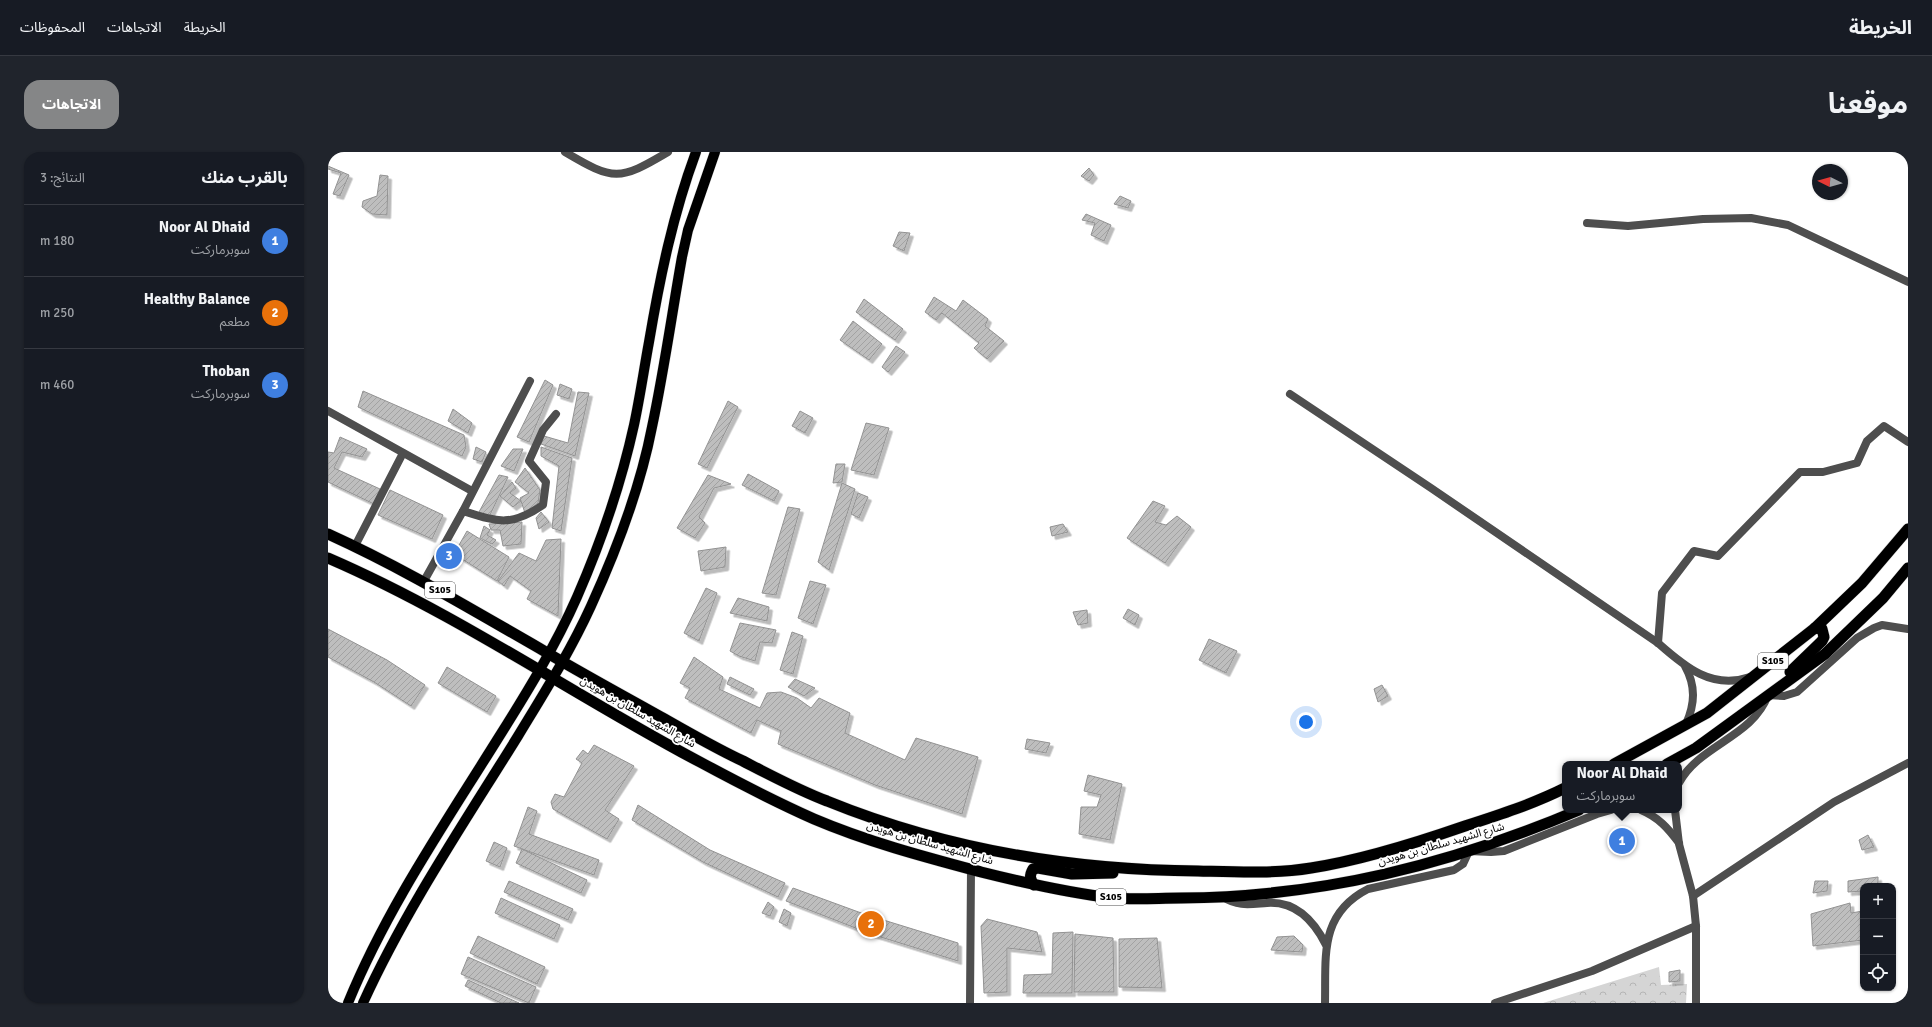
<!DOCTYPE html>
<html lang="ar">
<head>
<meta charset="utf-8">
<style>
  :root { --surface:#171b24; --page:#20242c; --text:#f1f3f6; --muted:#9ea1a6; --line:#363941; --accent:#858687 }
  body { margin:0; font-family:Signika,"Noto Sans Arabic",sans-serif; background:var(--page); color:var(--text); direction:rtl }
  .controls { position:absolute; right:12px; bottom:12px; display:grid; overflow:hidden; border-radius:8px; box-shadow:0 1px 3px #0004 }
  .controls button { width:36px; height:36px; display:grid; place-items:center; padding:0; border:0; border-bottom:1px solid var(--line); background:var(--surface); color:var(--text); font:20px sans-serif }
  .compass { position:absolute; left:1484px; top:12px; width:36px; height:36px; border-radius:50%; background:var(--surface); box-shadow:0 1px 3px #0004; rotate:275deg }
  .you { position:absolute; left:978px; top:570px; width:14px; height:14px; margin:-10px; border:3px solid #fff; border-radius:50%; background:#1a73e8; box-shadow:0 0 0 6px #1a73e833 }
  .badge { display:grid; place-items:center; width:26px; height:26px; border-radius:50%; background:var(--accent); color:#fff; font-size:13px; font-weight:700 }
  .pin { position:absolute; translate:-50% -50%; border:2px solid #fff; box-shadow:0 1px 4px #0006 }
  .popup { position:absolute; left:1234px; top:609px; width:120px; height:52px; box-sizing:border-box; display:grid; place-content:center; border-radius:8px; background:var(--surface); filter:drop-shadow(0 1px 3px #0005); font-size:13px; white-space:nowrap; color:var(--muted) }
  .popup b { font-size:15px; color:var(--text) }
  .popup::after { content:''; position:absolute; left:50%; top:100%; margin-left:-8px; border:8px solid transparent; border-top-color:var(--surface) }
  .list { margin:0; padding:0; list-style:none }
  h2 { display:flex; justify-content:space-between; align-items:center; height:52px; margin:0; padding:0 16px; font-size:17px }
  h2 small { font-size:13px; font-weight:400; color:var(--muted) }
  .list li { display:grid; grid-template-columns:26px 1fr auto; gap:12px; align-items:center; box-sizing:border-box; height:72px; padding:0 16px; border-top:1px solid var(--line) }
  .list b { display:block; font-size:15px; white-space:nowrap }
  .list p { margin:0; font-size:13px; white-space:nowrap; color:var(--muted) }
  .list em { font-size:13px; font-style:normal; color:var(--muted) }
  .icon { flex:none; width:22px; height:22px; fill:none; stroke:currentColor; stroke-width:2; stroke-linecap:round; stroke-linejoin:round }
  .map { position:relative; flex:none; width:1580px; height:851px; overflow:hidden; direction:ltr; border-radius:16px }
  header { display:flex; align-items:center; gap:24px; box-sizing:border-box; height:56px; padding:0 20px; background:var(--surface); border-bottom:1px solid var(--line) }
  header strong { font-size:19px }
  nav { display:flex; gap:22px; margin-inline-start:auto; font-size:14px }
  .intro { display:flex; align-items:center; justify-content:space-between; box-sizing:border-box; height:96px; padding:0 24px }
  h1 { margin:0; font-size:28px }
  .button { padding:10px 18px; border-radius:16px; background:var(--accent); color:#fff; font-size:14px; font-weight:700 }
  main { display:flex; gap:24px; padding:0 24px }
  aside { flex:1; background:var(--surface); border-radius:16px; box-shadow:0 1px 3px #0004 }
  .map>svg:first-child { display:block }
  .forest { fill:url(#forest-crowns) }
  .building { fill:url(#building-hatch); stroke:#929292; filter:url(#shadow) }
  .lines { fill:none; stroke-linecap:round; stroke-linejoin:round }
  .primary-casing { stroke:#dbdbdb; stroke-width:11 }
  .trunk-casing { stroke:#dbdbdb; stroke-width:12 }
  .minor { stroke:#4e4e4e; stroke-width:8 }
  .primary { stroke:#000; stroke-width:10 }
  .trunk { stroke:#000; stroke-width:11 }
  .labels { text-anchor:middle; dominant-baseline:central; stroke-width:3.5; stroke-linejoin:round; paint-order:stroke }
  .shield { fill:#fff; stroke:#4c4c4c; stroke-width:1 }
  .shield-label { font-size:10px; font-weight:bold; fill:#000 }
  .street-label { font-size:11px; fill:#000; stroke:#fff }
</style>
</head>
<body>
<header>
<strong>الخريطة</strong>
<nav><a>الخريطة</a><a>الاتجاهات</a><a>المحفوظات</a></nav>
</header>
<div class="intro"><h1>موقعنا</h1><a class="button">الاتجاهات</a></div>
<main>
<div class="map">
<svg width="1580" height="851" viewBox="0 0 1580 851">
  <defs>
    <pattern id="forest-crowns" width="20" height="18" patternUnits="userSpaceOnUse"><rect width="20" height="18" fill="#d5d5d5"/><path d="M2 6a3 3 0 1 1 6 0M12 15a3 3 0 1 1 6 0" fill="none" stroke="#b5b5b5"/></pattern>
    <pattern id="building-hatch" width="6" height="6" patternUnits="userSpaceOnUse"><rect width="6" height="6" fill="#bebebe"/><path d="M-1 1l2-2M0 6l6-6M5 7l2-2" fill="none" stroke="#a2a2a2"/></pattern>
    <filter id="shadow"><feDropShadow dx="3.5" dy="3.5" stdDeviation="0" flood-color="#0004"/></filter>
  </defs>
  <rect width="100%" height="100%" fill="#fff"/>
  <path class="forest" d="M1331,815L1333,833L1359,832L1358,851H1215Z"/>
  <g class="building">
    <path d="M0,14L21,23L12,44L5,42L13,21L0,17Z"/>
    <path d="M761,16L766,23L761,29L753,24Z"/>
    <path d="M52,23L60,24L59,63L44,62L34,55L35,49L49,44Z"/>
    <path d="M792,44L803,49L800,56L786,52Z"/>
    <path d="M758,62L783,73L776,89L763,83L767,71L754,68Z"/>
    <path d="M571,80L582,81L576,99L565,94Z"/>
    <path d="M606,145L628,159L635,148L660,167L657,174L676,189L659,207L646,196L651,191L614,161L608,168L597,160Z"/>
    <path d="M536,147L575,177L567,188L528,160Z"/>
    <path d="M525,169L554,192L541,208L512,188Z"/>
    <path d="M568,194L577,200L560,220L554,215Z"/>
    <path d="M217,228L225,233L201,290L189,285Z"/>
    <path d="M232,232L244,237L241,247L229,243Z"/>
    <path d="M35,239L136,283L138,295L134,304L30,255Z"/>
    <path d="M250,240L261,241L247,304L213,292L216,284L240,291Z"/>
    <path d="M400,249L410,255L379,316L370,312Z"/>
    <path d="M125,257L144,271L140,281L120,269Z"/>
    <path d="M472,259L485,266L477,281L464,274Z"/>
    <path d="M538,271L561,276L546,323L523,318Z"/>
    <path d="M12,285L39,297L34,305L14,300L6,316L52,337L46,352L0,330V300L6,301Z"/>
    <path d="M148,295L158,300L154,310L145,307Z"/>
    <path d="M213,295L244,306L233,379L224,376L231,314L213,304Z"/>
    <path d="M185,297H195L186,319L173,314Z"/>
    <path d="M508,312H517L514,330L505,331Z"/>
    <path d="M197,316L212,338L210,351L197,361L192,346L201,341L187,330Z"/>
    <path d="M420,322L451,339L446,349L414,333Z"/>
    <path d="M171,323L180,325L161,365L151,360Z"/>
    <path d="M380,323L403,332L386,336L371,365L377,371L367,386L349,376Z"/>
    <path d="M184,330L188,336L182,341L193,349L185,355L172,344Z"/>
    <path d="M514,331L527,337L501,418L490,410Z"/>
    <path d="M62,338L115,363L104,387L50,363Z"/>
    <path d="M530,341L540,345L531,366L523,362Z"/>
    <path d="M825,349L837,354L827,370L838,373L849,364L863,375L837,411L799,386Z"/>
    <path d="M460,355L472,357L448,443L434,441Z"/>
    <path d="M213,360L221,370L211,377L208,366Z"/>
    <path d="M194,370L193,392L175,394L172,378H163L161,372Z"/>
    <path d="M735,372L740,380L724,384L722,375Z"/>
    <path d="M156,374L162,378L159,383L168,388L164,392L152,386Z"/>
    <path d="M139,379L181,405L169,429L126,402Z"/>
    <path d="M233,387L230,464L199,447L203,439L182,424L176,434L170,429L191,401L208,409L218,388Z"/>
    <path d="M398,395L397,415L373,419L370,399Z"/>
    <path d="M482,429L498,433L485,472L470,466Z"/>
    <path d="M378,436L389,441L371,489L356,481Z"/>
    <path d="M410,446L441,455L439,469L402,461Z"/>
    <path d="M800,457L811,463L807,473L795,466Z"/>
    <path d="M759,458L760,471L750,473L745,460Z"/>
    <path d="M412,471L448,478L444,491L432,490L427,509L411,504L402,499Z"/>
    <path d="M0,477L59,508L97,533L83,554L46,530L0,505Z"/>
    <path d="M464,480L475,484L465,522L452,518Z"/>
    <path d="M881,487L909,499L898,521L871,508Z"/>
    <path d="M366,505L395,525L391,537L432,556L439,541L453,540L469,546L483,556L491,546L522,561L517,581L577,608L588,586L650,605L634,662L547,633L450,592L453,579L429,568L423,581L357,546L362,536L352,531Z"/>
    <path d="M119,515L168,544L159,560L110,531Z"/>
    <path d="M402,525L426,537L422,543L399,532Z"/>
    <path d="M467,527L487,536L476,544L460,535Z"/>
    <path d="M1054,533L1060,544L1050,550L1046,537Z"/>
    <path d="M699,587L722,591L718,601L697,597Z"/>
    <path d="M266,593L306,614L277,658L291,667L279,687L225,657L223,650L227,642L236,645L254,611L248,607L255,598L260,602Z"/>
    <path d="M760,623L794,632L782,688L751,682L753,655H769L773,643L756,639Z"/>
    <path d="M310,653L382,698L457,731L450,745L375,710L304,668Z"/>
    <path d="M200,655L209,659L201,682L271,708L266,723L186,694Z"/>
    <path d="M1540,683L1546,695L1534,698L1531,688Z"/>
    <path d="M166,690L179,696L172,715L158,709Z"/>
    <path d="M194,697L259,728L253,741L188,711Z"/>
    <path d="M1550,725V734H1535V739L1520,740V729Z"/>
    <path d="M181,729L245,757L240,768L176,740Z"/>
    <path d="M1487,729H1500L1499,739L1485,741Z"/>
    <path d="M465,736L536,762L630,791V809L543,782L458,749Z"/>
    <path d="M173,746L232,773L226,787L167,761Z"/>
    <path d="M440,750L446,755L442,764L434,761Z"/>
    <path d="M1522,751L1523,761L1535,759V788L1485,794L1483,762Z"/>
    <path d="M456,757L463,761L459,774L451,770Z"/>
    <path d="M659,767L709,780L714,800L679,796V840L656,841L653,774Z"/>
    <path d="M745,780L744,841H695L696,823L724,822L725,781Z"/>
    <path d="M747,782L785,786L786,840H746Z"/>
    <path d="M150,784L217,815L209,832L142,801Z"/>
    <path d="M966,784L975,793L974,800L943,798L949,785Z"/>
    <path d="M829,786L834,836L791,835V787Z"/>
    <path d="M140,805L208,835L201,851L133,822Z"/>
    <path d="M1352,818V829L1341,830V820Z"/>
    <path d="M140,828L191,851H173L137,834Z"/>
  </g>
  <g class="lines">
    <defs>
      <g id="primary">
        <path d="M20,851C58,758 116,673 169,588C198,542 227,495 249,445C273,390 293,332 306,273C312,245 316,217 321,190C332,125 345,62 368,0"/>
        <path d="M35,851C78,757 136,671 190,584C216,541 242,500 263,454C289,397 312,337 324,275C336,219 344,161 354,105L360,78L387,0"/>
      </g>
      <g id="trunk">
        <path d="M0,382C73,415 141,456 211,496C251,520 292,542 333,565C360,580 387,596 415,609C442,623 470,638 499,649C617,697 744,718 870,719C908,720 946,722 983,716C1035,708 1088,691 1137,674C1171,663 1205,652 1237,636"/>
        <path d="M0,406C130,462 247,544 372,610C409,630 448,650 486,667C540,690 597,705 653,720C697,731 741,741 785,746C807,748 831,746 853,746C994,745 1121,713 1251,658"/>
        <path d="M1462,520L1494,489L1496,485L1494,477L1487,476"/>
        <path d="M1286,612L1379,561L1487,476L1534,431L1580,377"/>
        <path d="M1339,612L1368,596L1497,502L1555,446L1580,416"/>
        <path d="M706,733C702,727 701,724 705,717L710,716L744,722L785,721"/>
      </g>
    </defs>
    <use href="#primary" class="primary-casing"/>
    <use href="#trunk" class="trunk-casing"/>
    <g class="minor">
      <path d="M237,0C286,29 291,29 340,0"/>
      <path d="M1259,71L1300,74L1375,67L1423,66L1460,73L1580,130"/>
      <path d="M962,242L1103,336L1330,491C1357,515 1384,538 1422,525"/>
      <path d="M0,259L144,339"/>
      <path d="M135,359C170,370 183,375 215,353L218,330L201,309L215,278L228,262"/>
      <path d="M27,394L75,301"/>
      <path d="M96,429L135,359L202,229"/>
      <path d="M1330,491L1334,441L1366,399L1390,404L1472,320H1495L1529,311L1539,289L1556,274L1580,290"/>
      <path d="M1357,514C1368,534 1367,552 1358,572"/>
      <path d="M1351,631C1371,593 1425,585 1440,543L1456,544L1469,540L1529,486L1546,476L1554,473L1580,477"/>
      <path d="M1313,658C1330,665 1340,676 1351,691"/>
      <path d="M1347,658L1351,692L1365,744L1368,774V851"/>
      <path d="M1365,744L1506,650L1580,611"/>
      <path d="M895,745C910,755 923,752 939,751C968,749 986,769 998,793"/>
      <path d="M642,851L643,717"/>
      <path d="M997,851C998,804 991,762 1040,737L1126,718L1135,712L1141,699L1163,700L1176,699L1269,662L1283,658"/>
      <path d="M1167,851L1264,819L1368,774"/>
    </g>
    <use href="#primary" class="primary"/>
    <use href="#trunk" class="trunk"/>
  </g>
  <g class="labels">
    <g class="shield">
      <rect x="97" y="430" width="30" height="16" rx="3"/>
      <rect x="1430" y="501" width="30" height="16" rx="3"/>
      <rect x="768" y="737" width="30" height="16" rx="3"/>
    </g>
    <g class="shield-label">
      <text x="112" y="438">S105</text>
      <text x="1445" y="509">S105</text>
      <text x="783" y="745">S105</text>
    </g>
    <g class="street-label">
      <text transform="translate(310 560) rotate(30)">شارع الشهيد سلطان بن هويدن</text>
      <text transform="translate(602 691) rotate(16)">شارع الشهيد سلطان بن هويدن</text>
      <text transform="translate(1113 692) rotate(-16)">شارع الشهيد سلطان بن هويدن</text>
    </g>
  </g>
</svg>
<div class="controls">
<button>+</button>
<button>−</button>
<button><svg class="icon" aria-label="locate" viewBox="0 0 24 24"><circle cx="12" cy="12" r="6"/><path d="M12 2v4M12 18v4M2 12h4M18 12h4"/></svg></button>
</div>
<svg class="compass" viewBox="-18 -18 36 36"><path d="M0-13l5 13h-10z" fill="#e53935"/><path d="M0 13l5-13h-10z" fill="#9ea1a6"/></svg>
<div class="you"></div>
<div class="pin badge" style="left:1294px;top:689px;background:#3f7fe0">1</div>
<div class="popup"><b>Noor Al Dhaid</b>سوبرماركت</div>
<div class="pin badge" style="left:543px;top:772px;background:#e8710a">2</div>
<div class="pin badge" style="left:121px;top:404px;background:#3f7fe0">3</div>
</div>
<aside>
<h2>بالقرب منك<small>النتائج: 3</small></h2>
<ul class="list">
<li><span class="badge" style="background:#3f7fe0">1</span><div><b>Noor Al Dhaid</b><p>سوبرماركت</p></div><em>180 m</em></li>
<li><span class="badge" style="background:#e8710a">2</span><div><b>Healthy Balance</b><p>مطعم</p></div><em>250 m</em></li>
<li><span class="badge" style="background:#3f7fe0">3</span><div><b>Thoban</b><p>سوبرماركت</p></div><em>460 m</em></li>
</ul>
</aside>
</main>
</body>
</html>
